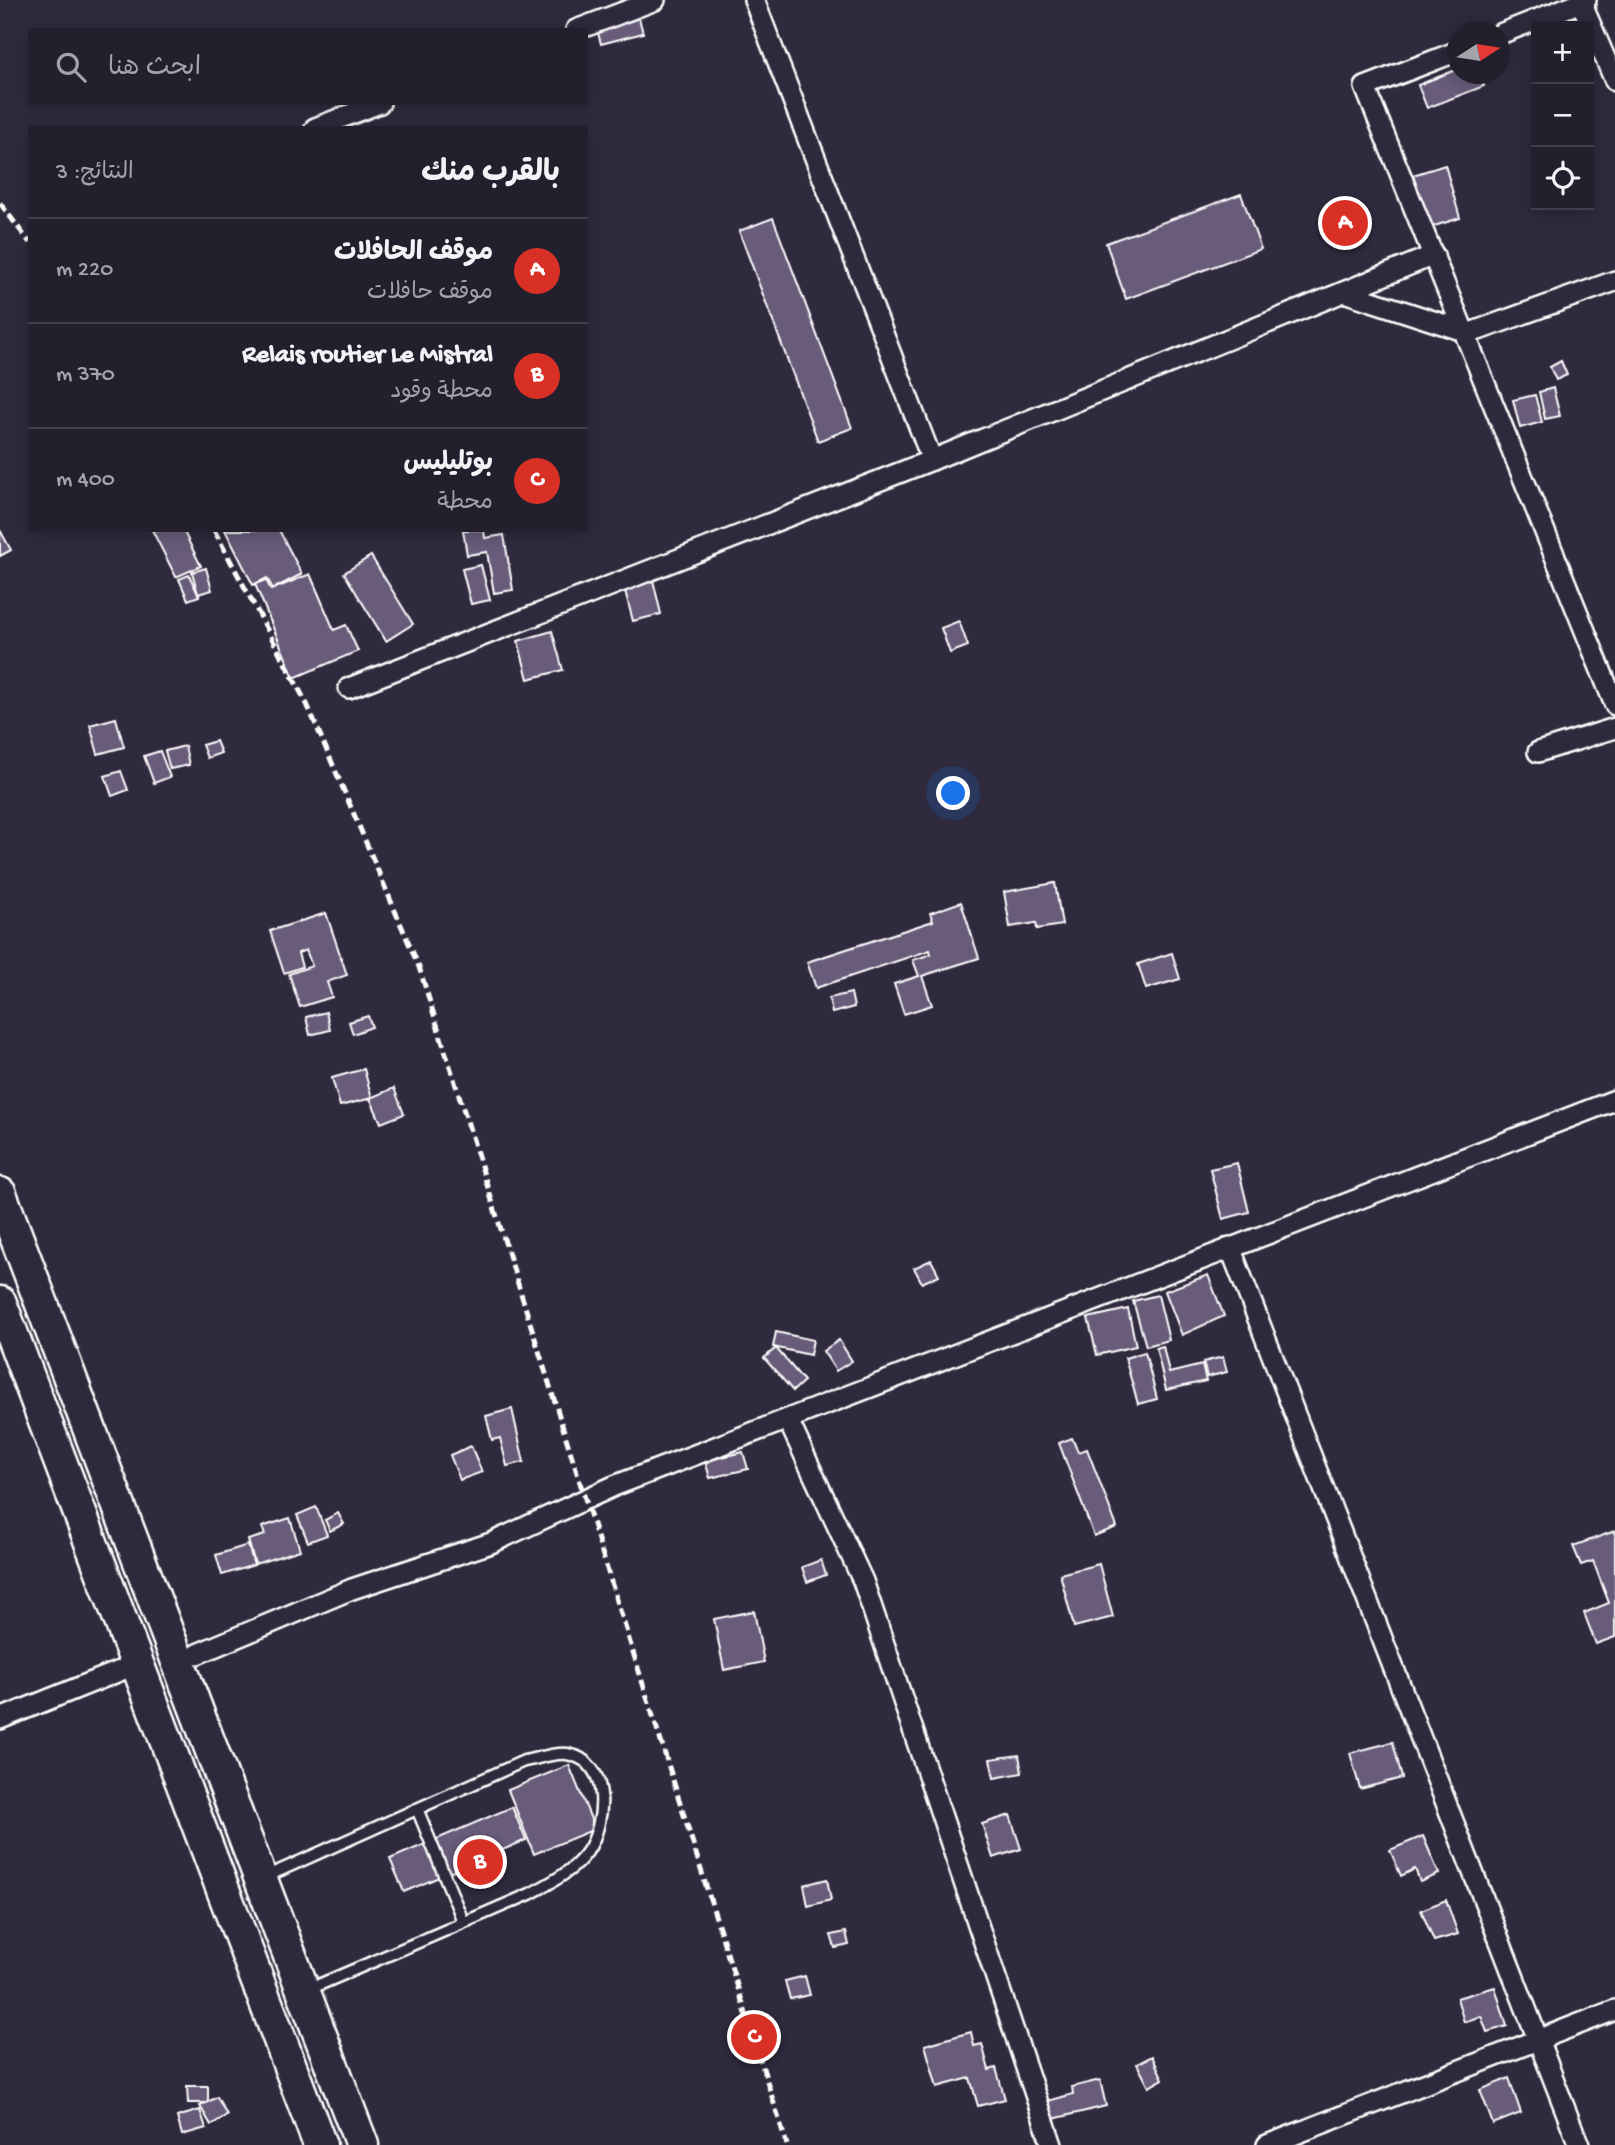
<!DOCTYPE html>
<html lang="ar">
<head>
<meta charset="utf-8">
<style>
  :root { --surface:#23202e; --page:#2f2d3a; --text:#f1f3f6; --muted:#a3a3aa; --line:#403e4a; --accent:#d93025 }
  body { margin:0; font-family:"Gochi Hand","Playpen Sans Arabic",sans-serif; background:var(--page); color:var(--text); direction:rtl }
  .controls { position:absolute; right:21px; top:21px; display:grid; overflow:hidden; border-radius:0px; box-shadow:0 4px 18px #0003 }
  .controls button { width:63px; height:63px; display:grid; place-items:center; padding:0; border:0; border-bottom:2px solid var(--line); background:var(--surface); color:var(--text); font:35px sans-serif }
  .compass { position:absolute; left:1447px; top:21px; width:63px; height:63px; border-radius:50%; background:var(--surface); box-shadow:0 4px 18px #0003; rotate:78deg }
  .you { position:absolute; left:954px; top:794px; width:24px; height:24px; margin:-18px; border:5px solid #fff; border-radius:50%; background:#1a73e8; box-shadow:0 0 0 10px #1a73e833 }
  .badge { display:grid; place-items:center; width:46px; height:46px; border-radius:50%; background:var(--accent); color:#fff; font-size:23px; font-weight:700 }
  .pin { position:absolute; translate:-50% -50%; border:4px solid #fff; box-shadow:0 2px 7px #0006 }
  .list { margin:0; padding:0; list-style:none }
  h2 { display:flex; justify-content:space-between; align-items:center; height:91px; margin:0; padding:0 28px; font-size:30px }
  h2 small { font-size:23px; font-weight:400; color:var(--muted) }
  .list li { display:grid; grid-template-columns:46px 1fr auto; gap:21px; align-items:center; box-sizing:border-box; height:105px; padding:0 28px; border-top:2px solid var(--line) }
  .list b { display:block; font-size:26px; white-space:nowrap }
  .list p { margin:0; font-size:23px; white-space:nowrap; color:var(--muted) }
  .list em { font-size:23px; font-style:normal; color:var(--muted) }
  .icon { flex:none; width:38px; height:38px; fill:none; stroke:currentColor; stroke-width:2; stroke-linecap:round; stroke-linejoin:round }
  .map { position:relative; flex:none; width:1615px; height:2145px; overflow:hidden; direction:ltr }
  .search { position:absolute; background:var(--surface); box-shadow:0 4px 18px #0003; left:28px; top:28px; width:560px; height:77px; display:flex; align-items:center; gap:18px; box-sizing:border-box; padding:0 24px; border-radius:0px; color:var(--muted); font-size:26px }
  .panel { position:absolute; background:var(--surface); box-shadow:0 4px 18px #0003; left:28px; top:126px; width:560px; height:406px; border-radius:0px; direction:rtl }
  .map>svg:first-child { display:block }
  .building { fill:#675c7a; stroke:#fff; stroke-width:2 }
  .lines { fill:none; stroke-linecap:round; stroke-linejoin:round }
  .service-casing { stroke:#fff; stroke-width:15 }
  .minor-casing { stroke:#fff; stroke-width:24 }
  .trunk-casing { stroke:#fff; stroke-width:37 }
  .service { stroke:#2f2a3d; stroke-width:10 }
  .minor { stroke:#2f2a3d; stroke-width:19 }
  .trunk { stroke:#2f2a3d; stroke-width:32 }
  .rail { stroke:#fff; stroke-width:5; stroke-dasharray:10 5; stroke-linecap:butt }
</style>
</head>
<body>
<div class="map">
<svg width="1615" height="2145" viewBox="0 0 1615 2145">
  <rect width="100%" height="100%" fill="#2f2a3d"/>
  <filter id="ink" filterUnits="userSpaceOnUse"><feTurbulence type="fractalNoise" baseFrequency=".0143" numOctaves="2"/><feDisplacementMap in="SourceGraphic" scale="14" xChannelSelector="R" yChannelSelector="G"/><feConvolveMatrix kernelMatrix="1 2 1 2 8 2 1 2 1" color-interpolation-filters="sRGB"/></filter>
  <g filter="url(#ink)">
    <g class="building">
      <path d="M628,9L630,21L639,18L643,33L601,44L594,18Z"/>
      <path d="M1458,69V74H1479L1484,86L1427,108L1418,85Z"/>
      <path d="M1445,165L1460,218L1428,228L1413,175Z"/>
      <path d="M1241,194L1261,249L1126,299L1106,243Z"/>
      <path d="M773,218L852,428L818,441L739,231Z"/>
      <path d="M1561,361L1567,375L1556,380L1550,367Z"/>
      <path d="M1553,388L1560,416L1545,419L1539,392Z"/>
      <path d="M1535,395L1542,422L1520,428L1513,400Z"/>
      <path d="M0,530L11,550L0,556Z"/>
      <path d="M152,530H183L201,566L176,577Z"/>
      <path d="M225,530H279L302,574L273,589L267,578L253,585Z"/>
      <path d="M463,530H484L485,538L504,535L513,590L494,593L487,552L467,555Z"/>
      <path d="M371,556L413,624L386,641L344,573Z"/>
      <path d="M481,565L490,600L471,604L462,569Z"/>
      <path d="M206,568L212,590L198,594L192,572Z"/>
      <path d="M310,574L334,630L346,625L358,651L294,678L255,584L266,580L271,590Z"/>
      <path d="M189,575L199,596L188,600L179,579Z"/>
      <path d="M653,580L661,614L633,621L624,587Z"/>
      <path d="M959,621L968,646L950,653L941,628Z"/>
      <path d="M552,631L563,670L528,679L518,641Z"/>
      <path d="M116,718L124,747L98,754L90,725Z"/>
      <path d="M216,741L221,753L207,758L202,745Z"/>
      <path d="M185,746L189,765L170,769L165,751Z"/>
      <path d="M160,751L170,777L154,783L144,756Z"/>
      <path d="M121,771L128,790L112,796L105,776Z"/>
      <path d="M1055,883L1062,925L1037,929L1036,923L1010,927L1004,892Z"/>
      <path d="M961,902L979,958L922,976L932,1005L904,1014L894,984L919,976L913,960L931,954L930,950L816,988L807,962L933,921L930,913Z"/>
      <path d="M326,913L347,975L327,982L332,997L300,1007L289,974L312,966L306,950L298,953L302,967L284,973L270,931Z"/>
      <path d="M1172,953L1180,979L1146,989L1138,964Z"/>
      <path d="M851,993L854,1007L832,1013L829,998Z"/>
      <path d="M326,1012L330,1030L310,1035L306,1017Z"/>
      <path d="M368,1016L372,1027L353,1034L349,1022Z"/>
      <path d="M364,1069L372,1098L340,1106L332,1078Z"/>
      <path d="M394,1088L404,1114L381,1123L370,1098Z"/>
      <path d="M1237,1163L1249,1212L1223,1219L1210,1169Z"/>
      <path d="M931,1260L939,1275L922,1283L914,1268Z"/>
      <path d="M1208,1275L1224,1316L1182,1335L1165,1291Z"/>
      <path d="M1158,1295L1169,1340L1146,1346L1133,1301Z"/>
      <path d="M1128,1309L1136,1346L1097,1355L1088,1318Z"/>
      <path d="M776,1332L813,1340L810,1355L773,1347Z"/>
      <path d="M839,1340L852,1361L836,1371L823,1351Z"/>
      <path d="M1163,1346L1169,1373L1202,1365L1206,1381L1166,1390L1156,1348Z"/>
      <path d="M776,1348L804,1381L793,1391L764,1358Z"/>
      <path d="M1145,1352L1157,1399L1138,1404L1125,1358Z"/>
      <path d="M1223,1357L1227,1372L1207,1377L1203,1362Z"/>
      <path d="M512,1409L524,1462L507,1466L500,1438L492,1440L486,1416Z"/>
      <path d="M1072,1438L1078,1452L1087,1449L1117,1527L1094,1536L1059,1443Z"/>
      <path d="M471,1446L482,1472L460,1480L450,1455Z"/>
      <path d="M743,1452L748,1469L710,1478L705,1461Z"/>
      <path d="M316,1507L327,1535L308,1542L297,1515Z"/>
      <path d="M338,1513L344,1524L330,1531L325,1520Z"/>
      <path d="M290,1518L300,1550L255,1564L248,1540L265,1535L262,1527Z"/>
      <path d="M1615,1531V1637L1596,1644L1584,1613L1609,1603L1593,1561L1581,1565L1573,1546Z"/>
      <path d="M248,1545L254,1565L222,1575L216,1555Z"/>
      <path d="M821,1560L826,1575L807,1582L802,1567Z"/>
      <path d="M1099,1564L1113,1617L1074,1627L1060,1574Z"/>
      <path d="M754,1611L764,1662L724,1670L714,1619Z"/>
      <path d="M1393,1742L1402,1778L1360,1789L1350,1753Z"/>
      <path d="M1019,1755L1022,1773L994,1778L990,1759Z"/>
      <path d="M569,1765L595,1829L534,1854L508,1790Z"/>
      <path d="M512,1807L526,1840L404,1892L390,1859Z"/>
      <path d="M1010,1815L1021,1849L993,1858L982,1824Z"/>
      <path d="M1423,1836L1439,1874L1420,1882L1415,1869L1401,1876L1390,1850Z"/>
      <path d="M827,1879L831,1900L808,1906L804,1885Z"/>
      <path d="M1446,1900L1458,1934L1434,1941L1421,1910Z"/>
      <path d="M846,1932L849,1945L835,1948L831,1935Z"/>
      <path d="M805,1976L810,1995L790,1999L785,1981Z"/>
      <path d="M1495,1987L1507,2026L1487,2032L1481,2016L1464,2022L1457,1998Z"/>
      <path d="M971,2032L974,2046L982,2044L989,2070L996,2068L1005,2099L978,2106L970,2078L937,2087L925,2045Z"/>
      <path d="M1152,2056L1163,2079L1149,2087L1137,2064Z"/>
      <path d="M1509,2078L1521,2113L1493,2124L1480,2090Z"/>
      <path d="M1100,2080L1106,2106L1049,2120L1044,2102L1073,2094L1072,2087Z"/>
      <path d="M187,2086H208V2103H188Z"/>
      <path d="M217,2097L227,2115L211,2125L200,2106Z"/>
      <path d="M200,2110L206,2128L182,2135L177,2117Z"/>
    </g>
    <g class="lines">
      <defs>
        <g id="service">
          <path d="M418,1811L463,1921"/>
          <path d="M263,1878L524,1761C537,1759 555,1752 567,1754C612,1761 606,1824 587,1852C574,1871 550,1883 530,1894L307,1990"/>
        </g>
        <g id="minor">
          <path d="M754,0L932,460"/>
          <path d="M1580,0L1615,81"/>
          <path d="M576,30L655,0"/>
          <path d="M1500,34L1586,0"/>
          <path d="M1458,51L1365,87L1615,705"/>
          <path d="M315,128L380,103"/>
          <path d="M1344,292L1470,333L1615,281"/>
          <path d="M349,688L932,460L1434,255"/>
          <path d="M1538,752L1615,728"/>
          <path d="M1230,1247L1579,2145"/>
          <path d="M788,1420L863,1581L1052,2145"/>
          <path d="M197,1654L352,1589L491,1543L614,1486L1615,1100"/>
          <path d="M0,1719L137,1664"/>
          <path d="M1267,2145L1615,2010"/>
        </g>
        <g id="trunk">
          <path d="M0,1194L362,2145"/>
          <path d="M0,1303L320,2145"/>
        </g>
      </defs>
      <use href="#service" class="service-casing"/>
      <use href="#minor" class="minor-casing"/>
      <use href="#trunk" class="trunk-casing"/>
      <use href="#service" class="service"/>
      <use href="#minor" class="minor"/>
      <use href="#trunk" class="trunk"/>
      <g class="rail">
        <path d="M0,203L30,243"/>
        <path d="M214,530L307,704L419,967L787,2145"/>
      </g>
    </g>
  </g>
</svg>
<div class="controls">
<button>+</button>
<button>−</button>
<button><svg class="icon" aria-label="locate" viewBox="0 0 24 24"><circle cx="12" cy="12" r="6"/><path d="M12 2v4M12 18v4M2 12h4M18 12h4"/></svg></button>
</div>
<svg class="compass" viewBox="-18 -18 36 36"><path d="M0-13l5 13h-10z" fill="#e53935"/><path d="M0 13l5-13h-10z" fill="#a3a3aa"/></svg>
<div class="you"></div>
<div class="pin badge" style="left:1345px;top:223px">A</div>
<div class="pin badge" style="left:480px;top:1862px">B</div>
<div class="pin badge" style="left:754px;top:2037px">C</div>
<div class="search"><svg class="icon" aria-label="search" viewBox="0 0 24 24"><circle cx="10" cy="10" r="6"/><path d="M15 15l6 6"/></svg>ابحث هنا</div>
<section class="panel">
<h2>بالقرب منك<small>النتائج: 3</small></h2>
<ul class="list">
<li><span class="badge">A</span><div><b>موقف الحافلات</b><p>موقف حافلات</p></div><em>220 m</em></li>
<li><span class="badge">B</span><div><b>Relais routier Le Mistral</b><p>محطة وقود</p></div><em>370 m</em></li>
<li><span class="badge">C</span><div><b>بوتليليس</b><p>محطة</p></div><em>400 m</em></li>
</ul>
</section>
</div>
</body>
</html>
